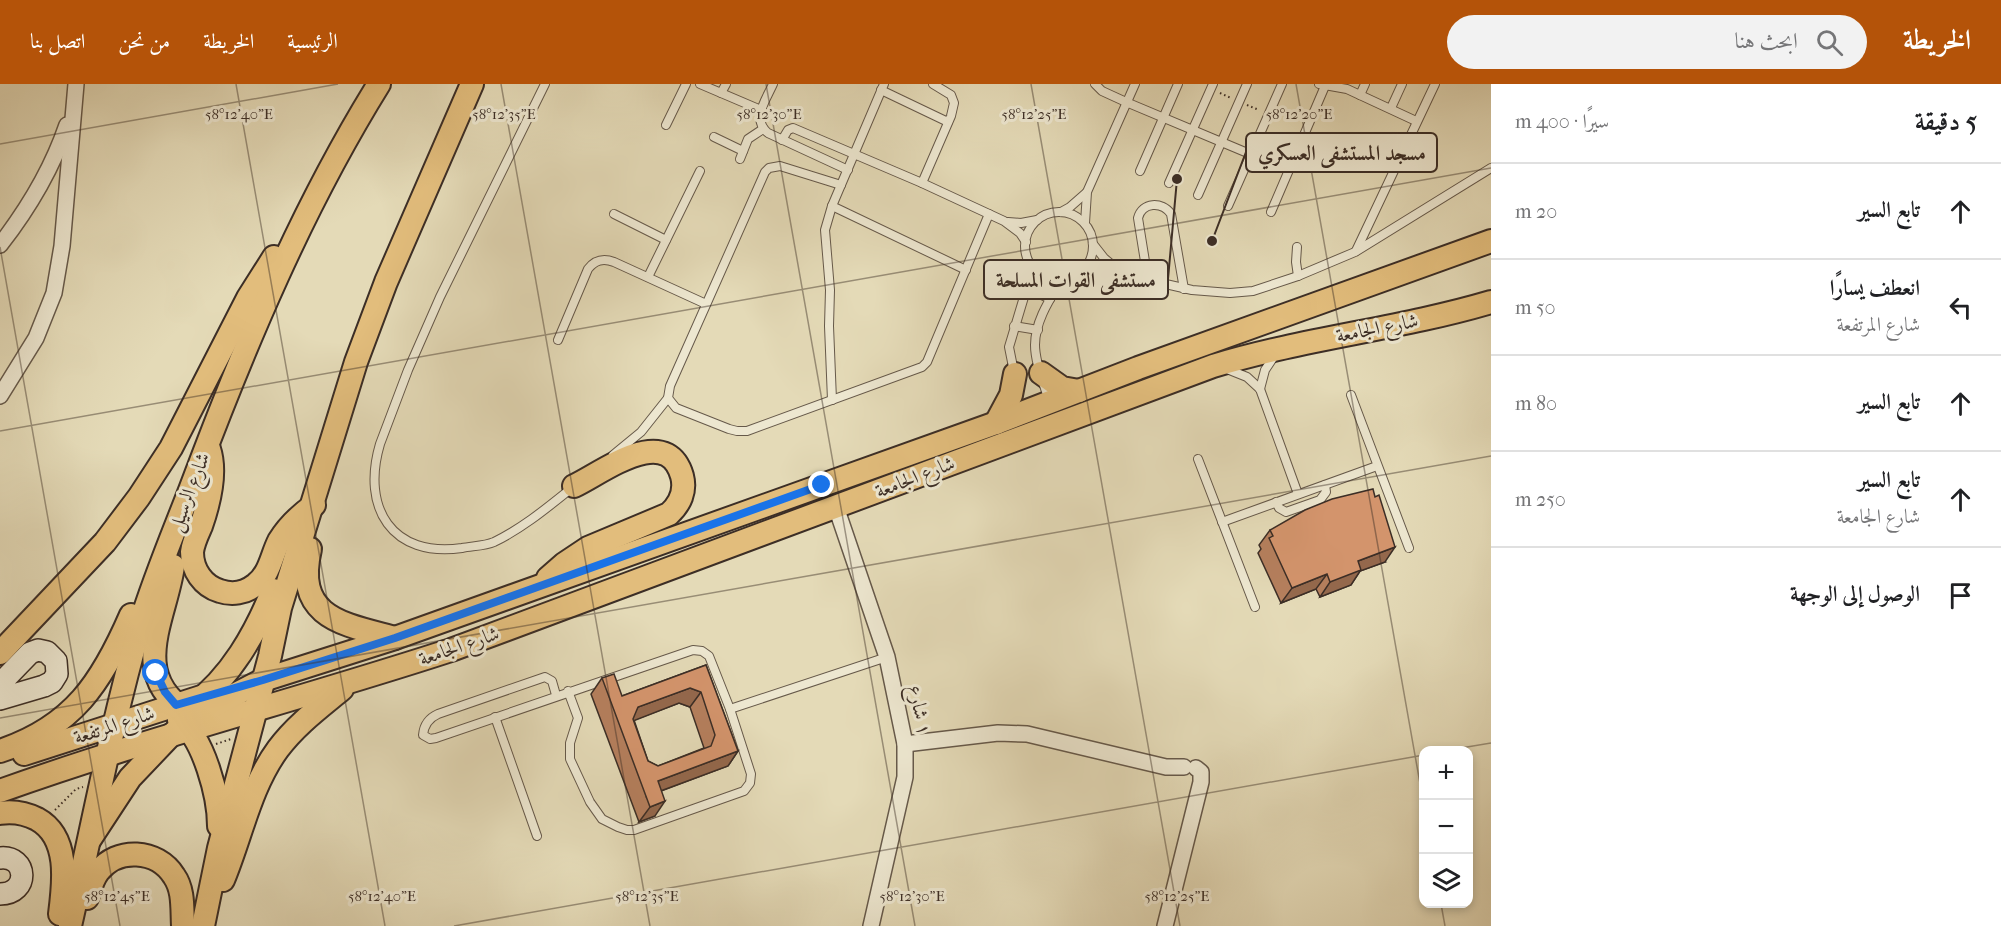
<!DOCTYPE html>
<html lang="ar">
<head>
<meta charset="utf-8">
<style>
  :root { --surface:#fff; --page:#f2f2f2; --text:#202124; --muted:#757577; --line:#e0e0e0; --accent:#b45309 }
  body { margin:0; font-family:"IM FELL French Canon",Amiri,serif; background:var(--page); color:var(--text); direction:rtl }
  .controls { position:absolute; right:18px; bottom:18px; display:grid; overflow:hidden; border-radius:12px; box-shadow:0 3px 9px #0003 }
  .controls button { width:54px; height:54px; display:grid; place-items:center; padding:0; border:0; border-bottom:2px solid var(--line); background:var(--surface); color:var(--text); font:30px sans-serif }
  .stop { position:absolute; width:18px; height:18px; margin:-14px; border:4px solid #1a73e8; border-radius:50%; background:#fff }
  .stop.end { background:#1a73e8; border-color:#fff; box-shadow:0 2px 6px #0008 }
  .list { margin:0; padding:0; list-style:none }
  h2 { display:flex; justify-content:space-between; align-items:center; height:78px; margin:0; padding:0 24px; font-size:26px }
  h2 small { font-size:20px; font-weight:400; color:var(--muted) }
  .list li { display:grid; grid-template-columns:39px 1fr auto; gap:18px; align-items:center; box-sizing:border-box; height:96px; padding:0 24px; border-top:2px solid var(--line) }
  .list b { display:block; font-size:22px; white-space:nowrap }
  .list p { margin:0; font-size:20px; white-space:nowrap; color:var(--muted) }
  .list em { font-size:20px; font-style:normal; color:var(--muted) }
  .icon { flex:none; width:33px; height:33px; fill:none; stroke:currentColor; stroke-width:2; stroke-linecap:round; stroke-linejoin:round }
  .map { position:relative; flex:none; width:1491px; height:842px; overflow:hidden; direction:ltr }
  header { display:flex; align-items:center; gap:36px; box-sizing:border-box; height:84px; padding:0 30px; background:var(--accent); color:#fff }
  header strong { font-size:28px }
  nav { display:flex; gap:33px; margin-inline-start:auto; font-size:21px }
  .search { width:420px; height:54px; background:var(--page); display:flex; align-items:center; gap:15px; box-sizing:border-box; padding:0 21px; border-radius:33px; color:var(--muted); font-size:22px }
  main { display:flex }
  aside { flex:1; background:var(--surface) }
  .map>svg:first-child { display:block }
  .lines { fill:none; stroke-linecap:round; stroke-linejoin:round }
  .lane-casing { stroke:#66594a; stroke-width:10 }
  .street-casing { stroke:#66594a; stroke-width:18 }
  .secondary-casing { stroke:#3c2e26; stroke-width:24 }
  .primary-casing { stroke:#3c2e26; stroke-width:26 }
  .path { stroke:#3c2e26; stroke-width:2; stroke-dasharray:1.5 3; stroke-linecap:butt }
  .lane { stroke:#ede7d0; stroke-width:8 }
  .street { stroke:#ede7d0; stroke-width:15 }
  .secondary { stroke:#ede7d0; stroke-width:21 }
  .primary { stroke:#e2bd7c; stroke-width:22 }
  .wall { fill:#b57f5d; stroke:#3c2e26; stroke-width:1.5; fill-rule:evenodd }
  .shaded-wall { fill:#94684c; stroke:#3c2e26; stroke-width:1.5 }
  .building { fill:#d3946c; stroke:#3c2e26; stroke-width:1.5; fill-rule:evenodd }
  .route { stroke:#1a73e8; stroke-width:8 }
  .ticks { fill:none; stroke:#3c2e26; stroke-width:1.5; stroke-opacity:0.45 }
  .labels { text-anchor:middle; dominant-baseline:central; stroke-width:6; stroke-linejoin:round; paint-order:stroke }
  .street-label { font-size:20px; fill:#3c2e26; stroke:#ede7d0 }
  .ticks-label { font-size:15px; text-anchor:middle; fill:#3c2e26; stroke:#ede7d0; stroke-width:6; stroke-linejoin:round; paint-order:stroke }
  .leader { fill:none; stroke:#3c2e26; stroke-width:2 }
  .callout-dot { fill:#3c2e26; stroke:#ede7d0; stroke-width:2 }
  .callout { fill:#ede7d0; stroke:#3c2e26; stroke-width:2 }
  .callout-label { font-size:21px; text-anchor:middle; font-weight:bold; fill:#3c2e26 }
</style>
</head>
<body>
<header>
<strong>الخريطة</strong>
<div class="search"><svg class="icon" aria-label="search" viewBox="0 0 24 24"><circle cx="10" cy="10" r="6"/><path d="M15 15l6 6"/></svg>ابحث هنا</div>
<nav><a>الرئيسية</a><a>الخريطة</a><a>من نحن</a><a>اتصل بنا</a></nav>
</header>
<main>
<aside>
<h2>5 دقيقة<small>سيرًا · 400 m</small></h2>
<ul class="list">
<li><svg class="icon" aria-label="ahead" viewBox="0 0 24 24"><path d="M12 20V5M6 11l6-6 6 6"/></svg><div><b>تابع السير</b></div><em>20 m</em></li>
<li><svg class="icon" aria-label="left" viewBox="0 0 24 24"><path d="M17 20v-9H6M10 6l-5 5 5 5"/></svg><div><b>انعطف يسارًا</b><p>شارع المرتفعة</p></div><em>50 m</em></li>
<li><svg class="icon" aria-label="ahead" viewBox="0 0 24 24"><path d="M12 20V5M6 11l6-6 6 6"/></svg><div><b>تابع السير</b></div><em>80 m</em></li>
<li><svg class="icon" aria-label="ahead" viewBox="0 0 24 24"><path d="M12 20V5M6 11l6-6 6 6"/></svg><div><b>تابع السير</b><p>شارع الجامعة</p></div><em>250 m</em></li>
<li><svg class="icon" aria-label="arrive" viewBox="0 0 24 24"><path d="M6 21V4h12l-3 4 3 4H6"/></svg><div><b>الوصول إلى الوجهة</b></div></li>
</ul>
</aside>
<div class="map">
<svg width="1491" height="842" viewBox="0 0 1491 842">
  <rect width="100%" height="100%" fill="#e4dab7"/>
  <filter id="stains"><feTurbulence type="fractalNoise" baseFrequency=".00333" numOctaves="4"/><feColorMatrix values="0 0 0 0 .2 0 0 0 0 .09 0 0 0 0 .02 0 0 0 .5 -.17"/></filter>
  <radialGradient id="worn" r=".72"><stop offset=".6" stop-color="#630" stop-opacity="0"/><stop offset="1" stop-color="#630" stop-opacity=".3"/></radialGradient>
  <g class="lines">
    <defs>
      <g id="lane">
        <path d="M545,0L440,213L408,286L380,360C361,424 392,474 462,464C472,462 485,462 494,458C523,444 548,423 573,403"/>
        <path d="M700,0L761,26"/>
        <path d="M773,0C766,16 751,35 768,49L848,86"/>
        <path d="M1095,0L1102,7L1126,18L1288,86"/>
        <path d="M1319,0L1347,5L1416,37"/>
        <path d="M881,6L948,38"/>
        <path d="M721,9L726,0"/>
        <path d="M1360,11L1365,0"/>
        <path d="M1391,24L1402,0"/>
        <path d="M666,41L686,0"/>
        <path d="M714,53L743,67"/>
        <path d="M782,56L788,46L793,44L922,99L1004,137L1020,149L1026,158"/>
        <path d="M740,75L748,55L763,45"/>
        <path d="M1140,87L1178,0"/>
        <path d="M922,99L951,32L954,19L951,11L933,0"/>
        <path d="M1169,99L1213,0"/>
        <path d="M841,101L780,82L769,84L765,88L670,302L668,314L676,324L729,345L737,347H747L922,283L927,278L989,130"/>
        <path d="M1198,111L1247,0"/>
        <path d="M832,122L966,186"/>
        <path d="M1228,122L1282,0"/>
        <path d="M1061,128L1070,123L1086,109"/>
        <path d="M1271,128L1325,2"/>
        <circle cx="1059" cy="162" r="34"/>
        <path d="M614,130L666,156"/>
        <path d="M1008,138L1021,139L1037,136"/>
        <path d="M1085,139L1087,108L1135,0"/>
        <path d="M1093,160L1104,174L1122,189"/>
        <path d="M1297,163L1296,178L1298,192"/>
        <path d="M1356,167L1435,0"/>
        <path d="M1076,191L1101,189L1126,191L1192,206L1230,209L1253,207L1298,192L1355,168L1491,84"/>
        <path d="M648,193L700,87"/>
        <path d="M1148,196L1138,134C1142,118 1162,117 1171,130L1184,205"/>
        <path d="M1027,204L1050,215"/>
        <path d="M1014,242L1038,246"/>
        <path d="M558,256L588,185C595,176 603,174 614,178L706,220"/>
        <path d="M1227,285L1247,293L1260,305L1298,410"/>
        <path d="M1014,288L1009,263L1033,183"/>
        <path d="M1260,305L1265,286L1275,271"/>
        <path d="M1351,311L1409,464"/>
        <path d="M832,316L829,242L830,206L825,146L832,122L884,0"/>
        <path d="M1049,317C1044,300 1035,279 1035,261C1035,237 1050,215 1062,195"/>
        <path d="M613,371L641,348L668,314"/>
        <path d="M1198,375L1255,523"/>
        <path d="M1276,418L1279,424L1286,428L1320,416L1326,408L1325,401"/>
        <path d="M1222,438L1377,382"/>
        <path d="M556,611L552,597L545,593L438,630C429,634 424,640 423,651L430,655L436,654L693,566L702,567L709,572L730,625L751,690L750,699L744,707L634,746H627L618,743L602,735L590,718L570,675V659L578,634L568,607"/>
        <path d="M730,625L887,573"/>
        <path d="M495,633L537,752"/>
      </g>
      <g id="street">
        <path d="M0,161C28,125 52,85 67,41"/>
        <path d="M0,312L36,254L54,209L62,162L76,0"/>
        <path d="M836,423L887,573L905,660V693L871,842"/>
        <path d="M905,660L998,649L1027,650L1166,683H1184"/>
        <path d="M1165,842L1201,698V688L1196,684"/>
      </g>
      <g id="secondary">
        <path d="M0,600L30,569L38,566L47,568L56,577L57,590L52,598L44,602L0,615"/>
        <path d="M0,774C28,771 30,810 0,810"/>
      </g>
      <g id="primary">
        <path d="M1041,289L1062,304L1079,307"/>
        <path d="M996,339L1011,311L1015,290"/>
        <path d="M209,365C217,389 209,419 201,442C197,451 193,459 192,468C192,486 203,502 220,507C232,511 245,509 255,501C270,490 271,473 279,457C288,442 300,431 314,421"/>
        <path d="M310,465C294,534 343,540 395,554"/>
        <path d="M173,482C166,533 128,590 186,627"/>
        <path d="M548,494L564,480L588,464L669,430C680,420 686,407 682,392C666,338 602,389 574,402"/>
        <path d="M0,569L105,458L139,413L171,364L248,214L274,173"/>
        <path d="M192,622C231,593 255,550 273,506"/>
        <path d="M179,636C204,654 219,713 219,742"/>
        <path d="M0,667C73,643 102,598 131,531"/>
        <path d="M24,670L204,612"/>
        <path d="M0,707C148,654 301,615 451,566L1213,282C1305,254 1400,245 1491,218"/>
        <path d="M0,729C13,727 25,729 37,735C70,753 64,799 60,830"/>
        <path d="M90,755L130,694L169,653L194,632L263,596L395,554L996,339L1138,284L1491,157"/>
        <path d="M223,796C241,753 250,703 278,665C296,641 319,624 342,605"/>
        <path d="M87,814C90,805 92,796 98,788C117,763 157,765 174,792C184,806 182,825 183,842"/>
        <path d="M70,842C93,740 112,638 141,538C156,489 177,441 195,393C246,258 302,124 379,0"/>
        <path d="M203,842L219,764L270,572L280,524L356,278L386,198L472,0"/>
      </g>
    </defs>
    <use href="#lane" class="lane-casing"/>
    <use href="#street" class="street-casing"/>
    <use href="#secondary" class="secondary-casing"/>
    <use href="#primary" class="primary-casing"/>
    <g class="path">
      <path d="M1220,9L1231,14"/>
      <path d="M1247,21L1259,26"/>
      <path d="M216,660L231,655"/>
      <path d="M55,726L76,705L83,703"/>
    </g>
    <use href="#lane" class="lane"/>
    <use href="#street" class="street"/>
    <use href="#secondary" class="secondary"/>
    <use href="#primary" class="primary"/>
  </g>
  <g class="wall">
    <path d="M1270,446L1385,478L1360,487L1351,501L1320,513L1316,505L1281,519L1258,469L1261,465L1259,461Z"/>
    <path d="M706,581L738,667L728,682L661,707L655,732L639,738L591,610L602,594L622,612ZM679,619L690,623L704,664L658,682L648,677L634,636Z"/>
  </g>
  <g class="shaded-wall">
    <path d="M1395,463L1385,478L1360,487L1351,501L1320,513L1330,498L1358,477Z"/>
    <path d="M1327,490L1316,505L1281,519L1292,504Z"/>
    <path d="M690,604L701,608L690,623L679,619L628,639L638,623Z"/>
    <path d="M738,667L728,682L647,712L658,697Z"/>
    <path d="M665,717L655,732L639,738L650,723Z"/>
  </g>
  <g class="building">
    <path d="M1373,405L1375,413L1379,411L1395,463L1358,477L1361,486L1330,498L1327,490L1292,504L1269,454L1273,452L1270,446L1305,426L1332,415Z"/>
    <path d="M706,581L738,667L658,697L665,717L650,723L602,594L614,590L622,612ZM690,604L701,608L715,651L711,662L658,682L648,677L633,635L638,623Z"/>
  </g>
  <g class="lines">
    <path class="route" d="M156,589L165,608L176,621L263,596L395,554L822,401"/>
  </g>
  <path class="ticks" d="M236,0L385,842M501,0L650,842M766,0L915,842M1031,0L1180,842M1296,0L1424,722M0,60L338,0M0,163L120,842M0,347L1491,84M0,634L1491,372M1449,666L1491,659M1441,820L1445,842M454,842L1424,671"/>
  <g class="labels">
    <g class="street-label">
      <text transform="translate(1377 244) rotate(-11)">شارع الجامعة</text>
      <text transform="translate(915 393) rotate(-21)">شارع الجامعة</text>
      <text transform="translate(189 408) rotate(-69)">شارع الرسيل</text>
      <text transform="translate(459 562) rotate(-19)">شارع الجامعة</text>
      <text transform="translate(920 626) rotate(79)">١ شارع</text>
      <text transform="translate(114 641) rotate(-18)">شارع المرتفعة</text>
    </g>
  </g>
  <g class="ticks-label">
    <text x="239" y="35">58°12'40"E</text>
    <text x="504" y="35">58°12'35"E</text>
    <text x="769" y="35">58°12'30"E</text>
    <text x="1034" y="35">58°12'25"E</text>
    <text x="1299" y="35">58°12'20"E</text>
    <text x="117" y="817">58°12'45"E</text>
    <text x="382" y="817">58°12'40"E</text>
    <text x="647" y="817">58°12'35"E</text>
    <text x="912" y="817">58°12'30"E</text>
    <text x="1177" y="817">58°12'25"E</text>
  </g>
  <path class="leader" d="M1212 157L1246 68M1177 95L1168 195"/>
  <g class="callout-dot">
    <circle cx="1212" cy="157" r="6"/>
    <circle cx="1177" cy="95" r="6"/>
  </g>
  <g class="callout">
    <rect x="1246" y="49" width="191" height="39" rx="6"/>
    <rect x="984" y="176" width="184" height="39" rx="6"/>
  </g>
  <g class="callout-label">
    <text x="1342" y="76">مسجد المستشفى العسكري</text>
    <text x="1076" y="203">مستشفى القوات المسلحة</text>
  </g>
  <rect width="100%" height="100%" filter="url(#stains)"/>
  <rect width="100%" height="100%" fill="url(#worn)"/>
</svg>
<div class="controls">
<button>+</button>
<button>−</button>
<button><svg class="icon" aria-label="layers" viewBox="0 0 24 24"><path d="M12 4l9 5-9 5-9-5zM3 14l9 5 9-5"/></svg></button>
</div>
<div class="stop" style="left:156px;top:589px"></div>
<div class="stop end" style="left:822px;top:401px"></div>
</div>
</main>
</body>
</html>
